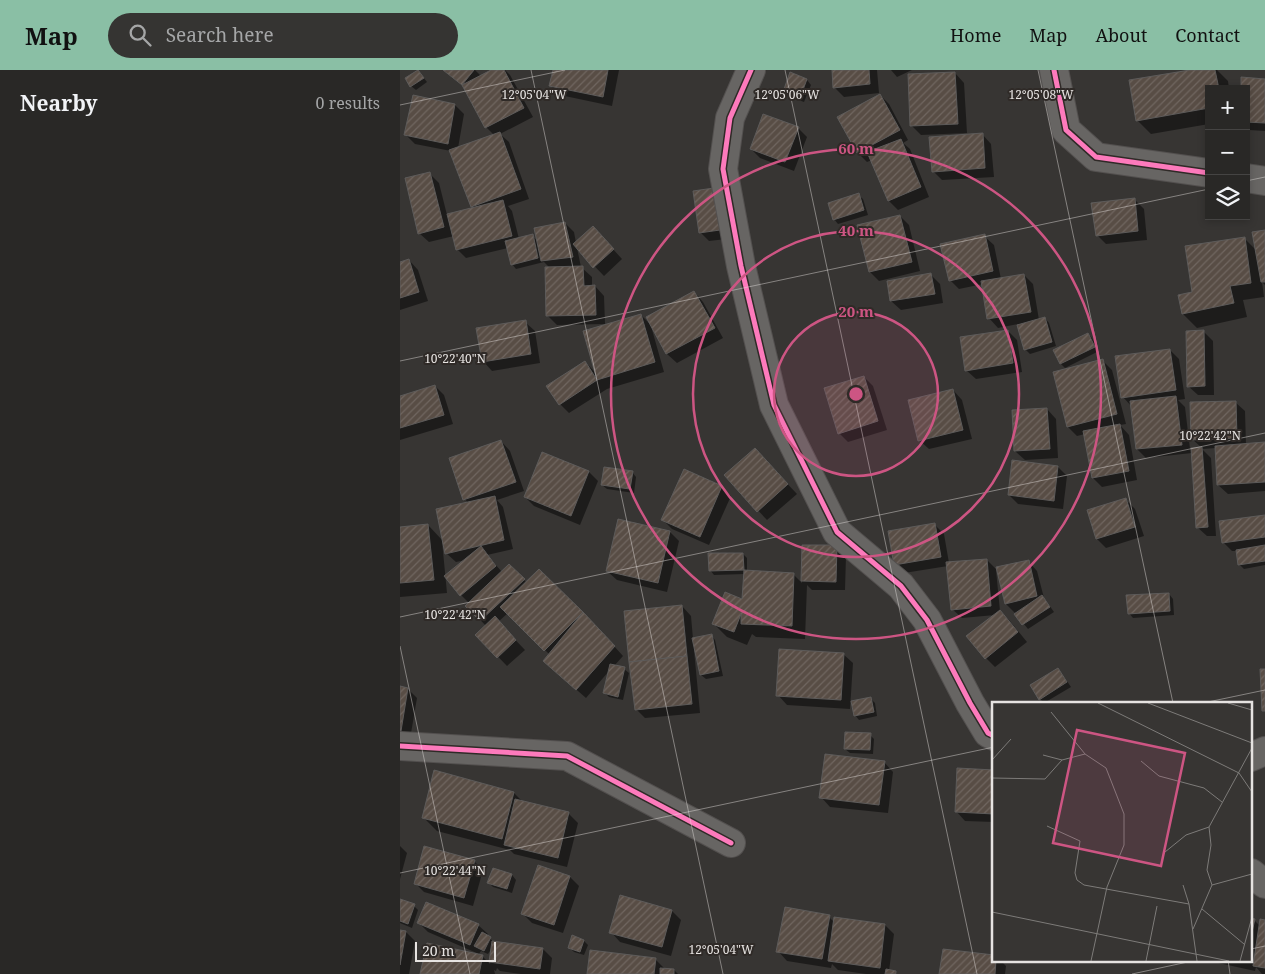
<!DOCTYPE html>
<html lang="en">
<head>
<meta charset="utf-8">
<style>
  :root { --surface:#292826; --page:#353432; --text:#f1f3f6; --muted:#a5a6a7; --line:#454443; --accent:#8abfa5 }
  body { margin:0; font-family:"Noto Serif",serif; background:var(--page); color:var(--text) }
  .controls { position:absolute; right:15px; top:15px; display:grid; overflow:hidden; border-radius:0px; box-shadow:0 2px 8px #0003 }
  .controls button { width:45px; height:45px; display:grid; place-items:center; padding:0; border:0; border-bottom:1px solid var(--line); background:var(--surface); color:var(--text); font:25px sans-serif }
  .scale { position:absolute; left:15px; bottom:12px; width:81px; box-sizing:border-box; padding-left:5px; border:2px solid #e6e3e1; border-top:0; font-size:14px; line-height:18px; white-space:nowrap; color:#e6e3e1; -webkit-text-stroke:4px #2f2a27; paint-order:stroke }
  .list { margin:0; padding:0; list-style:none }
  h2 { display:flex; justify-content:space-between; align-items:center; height:65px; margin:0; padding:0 20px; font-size:21px }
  h2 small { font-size:16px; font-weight:400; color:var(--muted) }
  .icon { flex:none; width:28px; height:28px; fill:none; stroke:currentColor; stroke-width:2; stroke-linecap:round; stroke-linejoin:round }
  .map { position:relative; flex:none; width:865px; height:904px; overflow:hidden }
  header { display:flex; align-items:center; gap:30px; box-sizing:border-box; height:70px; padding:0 25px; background:var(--accent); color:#111 }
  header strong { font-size:24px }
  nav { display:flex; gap:28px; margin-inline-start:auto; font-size:18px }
  .search { width:350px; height:45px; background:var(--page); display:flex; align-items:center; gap:12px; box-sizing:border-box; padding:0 18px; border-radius:28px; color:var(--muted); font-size:19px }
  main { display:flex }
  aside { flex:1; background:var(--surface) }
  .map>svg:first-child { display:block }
  .shadow { fill:#0007 }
  .building { fill:url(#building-hatch); stroke:#5d5b5a }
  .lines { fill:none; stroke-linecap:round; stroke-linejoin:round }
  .minor-casing { stroke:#53504f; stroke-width:30 }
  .minor { stroke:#676563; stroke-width:28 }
  .cycleway-casing { stroke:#2f2a27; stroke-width:8 }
  .cycleway { stroke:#fd7abc; stroke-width:5 }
  .ticks { fill:none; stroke:#e6e3e1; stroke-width:1; stroke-opacity:0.45 }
  .ring { fill:none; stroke:#cd5583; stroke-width:2.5 }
  .inset-road { fill:none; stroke:#7d7b79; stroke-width:1 }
  .view { fill:#cd5583; fill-opacity:0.15; stroke:#cd5583; stroke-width:2.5 }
  .inset-edge { fill:none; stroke:#e6e3e1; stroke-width:2.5 }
  .ticks-label { font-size:12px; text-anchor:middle; fill:#e6e3e1; stroke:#2f2a27; stroke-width:4; stroke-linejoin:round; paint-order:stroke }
  .centre { fill:#cd5583; stroke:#2f2a27; stroke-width:2.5 }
  .ring-label { font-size:15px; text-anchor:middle; font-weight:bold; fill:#cd5583; stroke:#2f2a27; stroke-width:4; stroke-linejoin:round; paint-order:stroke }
</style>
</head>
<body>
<header>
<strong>Map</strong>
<div class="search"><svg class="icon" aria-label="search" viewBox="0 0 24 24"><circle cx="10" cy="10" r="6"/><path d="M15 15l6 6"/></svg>Search here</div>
<nav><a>Home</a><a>Map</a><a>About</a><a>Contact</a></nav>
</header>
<main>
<aside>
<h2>Nearby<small>0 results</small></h2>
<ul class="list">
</ul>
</aside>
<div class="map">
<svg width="865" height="904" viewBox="0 0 865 904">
  <defs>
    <pattern id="building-hatch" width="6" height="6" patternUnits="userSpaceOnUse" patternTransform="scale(1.25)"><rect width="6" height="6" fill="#584d45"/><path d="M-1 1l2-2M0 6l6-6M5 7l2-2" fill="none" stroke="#706660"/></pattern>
  </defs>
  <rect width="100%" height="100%" fill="#373533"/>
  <g class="shadow">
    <path d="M43,0H75L81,6L93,0H105L110,5L133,47L100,64L109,72L129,129L108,136L112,141L119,169L132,166L139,172L165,153L174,162L176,173L202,167L222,189L204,206L177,178L181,197L192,207V217L195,216L204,226L205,254L157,255L148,246L150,198L144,192L116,199L112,194L108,178L66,188L57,179L54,166L29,172L19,163L29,103L39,113L47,145L74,139L72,137L51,81L15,74L6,65L14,27L55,35L64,44L58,78L94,65L86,57L65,17Z"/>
    <path d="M154,0H219L212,36L160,25L151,16Z"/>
    <path d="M433,0H477L479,23L444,27L434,17Z"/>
    <path d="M491,0H512L497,7Z"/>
    <path d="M798,0H817L828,11L829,19H809V54L751,64L737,50Z"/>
    <path d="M18,1L27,12L16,20L11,16Z"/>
    <path d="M555,3L564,13L567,63L521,65L512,56Z"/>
    <path d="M407,10L411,15L404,32L388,26L384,21Z"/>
    <path d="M865,10V61L849,60L846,58V19Z"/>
    <path d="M480,25L489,34L508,70L503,73L510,79L529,127L498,140L489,131L472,90L467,92L458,83L439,47Z"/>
    <path d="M398,58L407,67L394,101L360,88L351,79Z"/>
    <path d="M582,64L591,74L594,107L542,110L533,101Z"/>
    <path d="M295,122L335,168L309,171L300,162Z"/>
    <path d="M458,125L463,129L468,145L438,154L434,149Z"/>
    <path d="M734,129L744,139L747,170L706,174L697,165Z"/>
    <path d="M500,146L509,155L520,201L479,211L470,202Z"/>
    <path d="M865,161V215L862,212L864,227L843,230L847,247L797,258L783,244L780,225L793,223L844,168L857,181Z"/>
    <path d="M584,166L594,175L601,209L624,205L633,214L639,250L645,248L649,253L656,276L630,284L625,279L618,254L598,258L589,248L583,214L559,219L550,210Z"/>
    <path d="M9,190L18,200L28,231L0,240V193Z"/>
    <path d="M531,205L540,214L543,233L501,240L491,231Z"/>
    <path d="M294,222L303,232L323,268L277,293L267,284L252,255L251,256L264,302L207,319L169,343L160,334L185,292L197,304L241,245L250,254Z"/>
    <path d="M125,252L135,261L140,293L92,301L83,291Z"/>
    <path d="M608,261L617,270L622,302L576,309L566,300Z"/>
    <path d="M803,261L813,271L814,325H798L788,316Z"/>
    <path d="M688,264L692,268L699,281L665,298L661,294L655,281Z"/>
    <path d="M770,280L779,289L785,329L778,330L785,337L790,379L802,378L792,369L835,332L845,341L846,375L865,373V421L828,424L818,415L816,378L802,379L811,388L816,466H807L797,457L792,383L746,388L737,379L732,337L723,327Z"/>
    <path d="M703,291L712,300L726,354L720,355L729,365L737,410L702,417L693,408L685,364L677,366L668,357L654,303Z"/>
    <path d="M464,307L473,316L487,360L448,372L439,363Z"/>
    <path d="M35,316L44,325L53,354L0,370V327Z"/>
    <path d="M553,320L562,330L572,369L529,379L519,370Z"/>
    <path d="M647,339L656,349L658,388L625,390L615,381Z"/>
    <path d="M101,371L110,381L124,421L97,430L103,437L113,479L87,485L102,502L109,495L127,513L139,500L196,556L223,586L214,596L224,599L229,603L223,630L209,627L205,623L209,601L186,628L154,600L150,585L108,543L98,552L125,580L107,596L77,565L86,556L67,536L69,533L61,525L66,490L56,492L46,483L68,433L65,429Z"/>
    <path d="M364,389L397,424L367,450L326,406Z"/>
    <path d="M658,397L667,406L663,439L618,434L609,425Z"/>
    <path d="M284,400L322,417L331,426L309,475L272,459L262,449Z"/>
    <path d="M189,402L198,411L180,455L134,436L125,427Z"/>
    <path d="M232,402L236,407L234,423L207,419L202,415Z"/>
    <path d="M726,430L735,439L744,466L706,478L697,469Z"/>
    <path d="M865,446V495L844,499L839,494L837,481H832L823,472Z"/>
    <path d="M28,455L43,471H42L47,523L0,527V458Z"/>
    <path d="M535,455L544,464L549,493L587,490L596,499L628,491L637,501L644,528L654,542L628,559L615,543L606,534L598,499L596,500L600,541L609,550L627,572L595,597L586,588L595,545L562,548L552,539L548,496L504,503L495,494Z"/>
    <path d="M270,462L279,471L267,522L217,510L207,501Z"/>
    <path d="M403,476L437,477L446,486L445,520H412L407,515L405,569L356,567L352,564L347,575L327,567L313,553L343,531L345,504L314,505L310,500L343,484L347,488V501L393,504L402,513Z"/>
    <path d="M769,524L773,529L774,545L733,548L729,543Z"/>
    <path d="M282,536L291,546L293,569L311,565L315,570L323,606L306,609L301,605L296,580H294L300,643L245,648L236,639Z"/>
    <path d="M443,584L453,593L450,639L387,635L378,625Z"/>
    <path d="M658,599L662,604L671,617L644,633L640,629Z"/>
    <path d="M0,618L8,619L17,628L10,669L0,668Z"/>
    <path d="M471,629L475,633L477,646L459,650L455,645Z"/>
    <path d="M470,665L474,669L473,684L450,683L445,679Z"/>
    <path d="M484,692L493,702L488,743L430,737L421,727Z"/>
    <path d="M594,701V752L565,751L556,741Z"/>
    <path d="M114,723L124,733L168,743L178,753L167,797L114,784L110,780L37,761L23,747Z"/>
    <path d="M0,776L7,783L0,809Z"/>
    <path d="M74,791L83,800L73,836L24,822L15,813Z"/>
    <path d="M139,797L170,807L179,816L163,863L132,853L123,844Z"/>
    <path d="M94,799L112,805L116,810L112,823L93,817L89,813Z"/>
    <path d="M0,830L14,836L18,840L12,858L0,853Z"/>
    <path d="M272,841L281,850L271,886L220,872L211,862Z"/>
    <path d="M429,847L434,852L485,855L494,864L489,901L496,902L497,904H466L438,900L432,894L431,898L387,891L378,881Z"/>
    <path d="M851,849L854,850L860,856L865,851V904H862L856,897L855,901L805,890H851Z"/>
    <path d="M19,853L78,855L88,864L87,866L95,873L143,879L152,888L150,904H121L100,901L97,898L96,901L94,900L95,904H22L82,886L90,894L93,876L88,884L81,881L79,884L28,862Z"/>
    <path d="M0,861L6,862L15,871L9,904H0Z"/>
    <path d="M184,871L188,875L184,885L174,882L170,878Z"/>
    <path d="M255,889L264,898L274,900L278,904H188Z"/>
    <path d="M594,890H600L606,896L605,904H541Z"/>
  </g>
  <g class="building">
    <path d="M18,0L24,8L10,17L5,8Z"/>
    <path d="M43,0H74L62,15Z"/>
    <path d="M91,0H104L124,38L85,58L62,15Z"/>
    <path d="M153,0H208L203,27L149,16Z"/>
    <path d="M432,0H469L470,14L433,18Z"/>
    <path d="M790,0H815L819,19H809V38L736,51L729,10Z"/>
    <path d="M390,2L407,9L400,28L383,22Z"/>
    <path d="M555,2L558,54L510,56L508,4Z"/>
    <path d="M841,7L865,9V53L846,52V19H841Z"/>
    <path d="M480,24L500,60L457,83L437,47Z"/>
    <path d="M13,25L55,34L48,74L4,65Z"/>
    <path d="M363,44L399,57L385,92L350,79Z"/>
    <path d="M100,62L121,119L71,137L49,80Z"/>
    <path d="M583,63L585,98L532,102L529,67Z"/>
    <path d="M501,69L521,117L488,131L467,82Z"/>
    <path d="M30,102L44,157L18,164L5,108Z"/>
    <path d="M321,117L327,159L299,163L293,121Z"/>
    <path d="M459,123L464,140L433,150L428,133Z"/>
    <path d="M735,128L738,161L696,166L691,133Z"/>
    <path d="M103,130L112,166L56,180L47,144Z"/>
    <path d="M500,145L512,192L469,202L457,155Z"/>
    <path d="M165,152L173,187L141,191L134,158Z"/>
    <path d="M193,156L214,179L193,198L173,174Z"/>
    <path d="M865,160V212H861L852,162Z"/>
    <path d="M133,164L138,188L111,195L105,171Z"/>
    <path d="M585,164L593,201L549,211L540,174Z"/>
    <path d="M845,167L851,213L830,216L834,233L782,244L778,225L792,222L785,176Z"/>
    <path d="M9,189L19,222L0,228V192Z"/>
    <path d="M183,196L184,216L195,215L196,245L146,246L145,197Z"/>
    <path d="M531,203L535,224L490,231L487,211Z"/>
    <path d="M624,204L631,242L587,249L581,211Z"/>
    <path d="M294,221L315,258L266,284L246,247Z"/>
    <path d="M241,244L255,292L197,310L183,261Z"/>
    <path d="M645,247L652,272L624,280L617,255Z"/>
    <path d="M126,250L131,284L82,292L76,258Z"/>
    <path d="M608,260L613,293L565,301L560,267Z"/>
    <path d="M804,260L805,316L787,317L786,261Z"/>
    <path d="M688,263L695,277L660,294L653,280Z"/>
    <path d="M770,279L776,320L721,328L715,286Z"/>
    <path d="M703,289L717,344L667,357L653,302Z"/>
    <path d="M185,291L197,310L159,335L146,316Z"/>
    <path d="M464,306L478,351L438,364L424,318Z"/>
    <path d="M35,315L44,345L0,358V326Z"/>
    <path d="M553,319L563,360L518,371L508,330Z"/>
    <path d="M776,326L782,375L736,379L730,331Z"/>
    <path d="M836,331L837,368L791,370L790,332Z"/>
    <path d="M647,338L650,379L614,381L612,340Z"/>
    <path d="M720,354L729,401L692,408L683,361Z"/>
    <path d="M101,370L116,412L63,430L49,388Z"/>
    <path d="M865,372V412L817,415L815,376Z"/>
    <path d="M802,377L808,457L796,458L791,378Z"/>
    <path d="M355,378L388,414L357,442L324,405Z"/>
    <path d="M142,382L189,401L171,446L124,427Z"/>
    <path d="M612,390L658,396L654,431L608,425Z"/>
    <path d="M204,397L233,401L230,419L201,415Z"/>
    <path d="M284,399L322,416L300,467L261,450Z"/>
    <path d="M95,426L104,470L45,484L36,439Z"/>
    <path d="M726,428L735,457L696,469L687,440Z"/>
    <path d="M865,445V467L822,473L819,451Z"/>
    <path d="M218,449L270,461L258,513L206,501Z"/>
    <path d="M535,453L541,487L494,495L488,461Z"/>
    <path d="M28,454L34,510L0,513V457Z"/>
    <path d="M402,475H437L436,512L401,511Z"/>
    <path d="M865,475V491L838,495L836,480Z"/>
    <path d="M81,476L96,496L60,526L44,506Z"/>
    <path d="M308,483H343L344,500L309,501Z"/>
    <path d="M587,489L591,536L551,540L546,492Z"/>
    <path d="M629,490L637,526L605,534L596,497Z"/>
    <path d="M109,494L125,509L80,551L65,536Z"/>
    <path d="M139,499L183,542L144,581L100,537Z"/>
    <path d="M344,500L394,503L392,556L341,554V544L334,562L312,554L325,522L342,529Z"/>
    <path d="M769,523L770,541L728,544L726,525Z"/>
    <path d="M642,525L650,537L622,555L614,544Z"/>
    <path d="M282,535L287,586L229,592L224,541Z"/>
    <path d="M600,540L618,562L585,589L566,566Z"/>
    <path d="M183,542L215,576L176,620L143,591Z"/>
    <path d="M95,546L116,570L97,588L75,565Z"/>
    <path d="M312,564L319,601L300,605L292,568Z"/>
    <path d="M379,579L444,583L441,630L376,626Z"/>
    <path d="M287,586L292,634L235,640L229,592Z"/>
    <path d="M210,594L225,597L218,627L203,623Z"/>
    <path d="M658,598L667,612L639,630L630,615Z"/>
    <path d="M860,599H865V641H862Z"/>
    <path d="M0,616L8,618L1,661H0Z"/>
    <path d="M471,627L474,642L454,646L451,631Z"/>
    <path d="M445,662L471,663L470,680L444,679Z"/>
    <path d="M425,684L485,691L479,735L419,728Z"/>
    <path d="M557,698L594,700V744L555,742Z"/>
    <path d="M34,700L114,722L102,769L22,748Z"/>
    <path d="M115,729L169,742L158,788L104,775Z"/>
    <path d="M24,776L75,790L64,828L14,814Z"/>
    <path d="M138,795L170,806L154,855L121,844Z"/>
    <path d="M93,798L112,804L107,819L87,813Z"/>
    <path d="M220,825L272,840L262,877L209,863Z"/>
    <path d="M0,829L15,834L8,854L0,851Z"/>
    <path d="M26,832L79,854L70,875L17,853Z"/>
    <path d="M385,837L430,845L422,889L376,882Z"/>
    <path d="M434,847L485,854L480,898L428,891Z"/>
    <path d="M851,848L855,849L851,866Z"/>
    <path d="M860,849L865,850V898L853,896Z"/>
    <path d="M0,860L6,861L0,895Z"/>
    <path d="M82,862L91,867L84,881L74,876Z"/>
    <path d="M172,865L184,870L180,882L168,878Z"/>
    <path d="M92,871L143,878L140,899L89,892Z"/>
    <path d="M27,873L83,885L79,904H20Z"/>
    <path d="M543,879L594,885V890H596L595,904H539Z"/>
    <path d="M190,880L256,888L254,904H187Z"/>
    <path d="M260,898L274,899V904H260Z"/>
    <path d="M486,899L496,901V904H485Z"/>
  </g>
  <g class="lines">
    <defs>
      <g id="minor">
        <path d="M351,0L330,48L323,99L341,196L374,335L437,462L501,516L527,550L570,633L588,663L594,666"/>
        <path d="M654,0L666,60L696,87L809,103"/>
        <path d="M846,108L865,111"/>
        <path d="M0,676L167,686L331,773"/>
        <path d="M851,687L865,681"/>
        <path d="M851,803L865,814"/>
      </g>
    </defs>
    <use href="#minor" class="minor-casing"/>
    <use href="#minor" class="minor"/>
    <defs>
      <g id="cycleway">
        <path d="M351,0L330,48L323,99L341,196L374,335L437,462L501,516L527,550L570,633L588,663L594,666"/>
        <path d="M654,0L666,60L696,87L809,103"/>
        <path d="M0,676L167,686L331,773"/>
      </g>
    </defs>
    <use href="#cycleway" class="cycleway-casing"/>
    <use href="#cycleway" class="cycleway"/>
  </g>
  <path class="ticks" d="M131,0L323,904M385,0L577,904M638,0L773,633M0,35L165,0M846,111L865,107M0,291L809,119M0,547L865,363M0,576L70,904M803,633L865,620M0,803L594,677M851,879L865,876M828,890L830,904M732,904L797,890"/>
  <circle cx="456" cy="324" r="82" fill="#cd5583" fill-opacity=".12"/>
  <g class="ring">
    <circle cx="456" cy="324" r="82"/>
    <circle cx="456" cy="324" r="163"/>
    <circle cx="456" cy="324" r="245"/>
  </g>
  <g transform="translate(592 632)">
    <rect width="260" height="260" fill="#373533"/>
    <path class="inset-road" d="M106,1L247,71L260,90M156,1L260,41M236,1L260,8M59,10L93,52L114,66L132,112V143L115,185L99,259M51,53L70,58L93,52M0,58L19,37M149,59L167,74L212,86L230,100M0,76L53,77L70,58M55,124L88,139L83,171L85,178L92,183L197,202M217,125L219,143L215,168L220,183M173,150L194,133L217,125L260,46M191,183L197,202L205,259M210,207L252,242M0,210L237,259M201,227L220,183L260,172M154,259L165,204M248,259L260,215"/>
    <path class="view" d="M85,28L193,51L169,164L61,141Z"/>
    <rect width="260" height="260" class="inset-edge"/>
  </g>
  <g class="ticks-label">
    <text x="134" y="29">12°05'04"W</text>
    <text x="387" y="29">12°05'06"W</text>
    <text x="641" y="29">12°05'08"W</text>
    <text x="55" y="293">10°22'40"N</text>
    <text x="810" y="370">10°22'42"N</text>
    <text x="55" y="549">10°22'42"N</text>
    <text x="55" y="805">10°22'44"N</text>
    <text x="321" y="884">12°05'04"W</text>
  </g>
  <circle cx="456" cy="324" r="8" class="centre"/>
  <g class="ring-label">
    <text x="456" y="84">60 m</text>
    <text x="456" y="166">40 m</text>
    <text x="456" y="247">20 m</text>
  </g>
</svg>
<div class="controls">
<button>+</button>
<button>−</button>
<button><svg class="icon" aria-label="layers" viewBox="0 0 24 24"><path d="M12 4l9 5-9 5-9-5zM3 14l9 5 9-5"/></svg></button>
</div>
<div class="scale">20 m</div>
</div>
</main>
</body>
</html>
